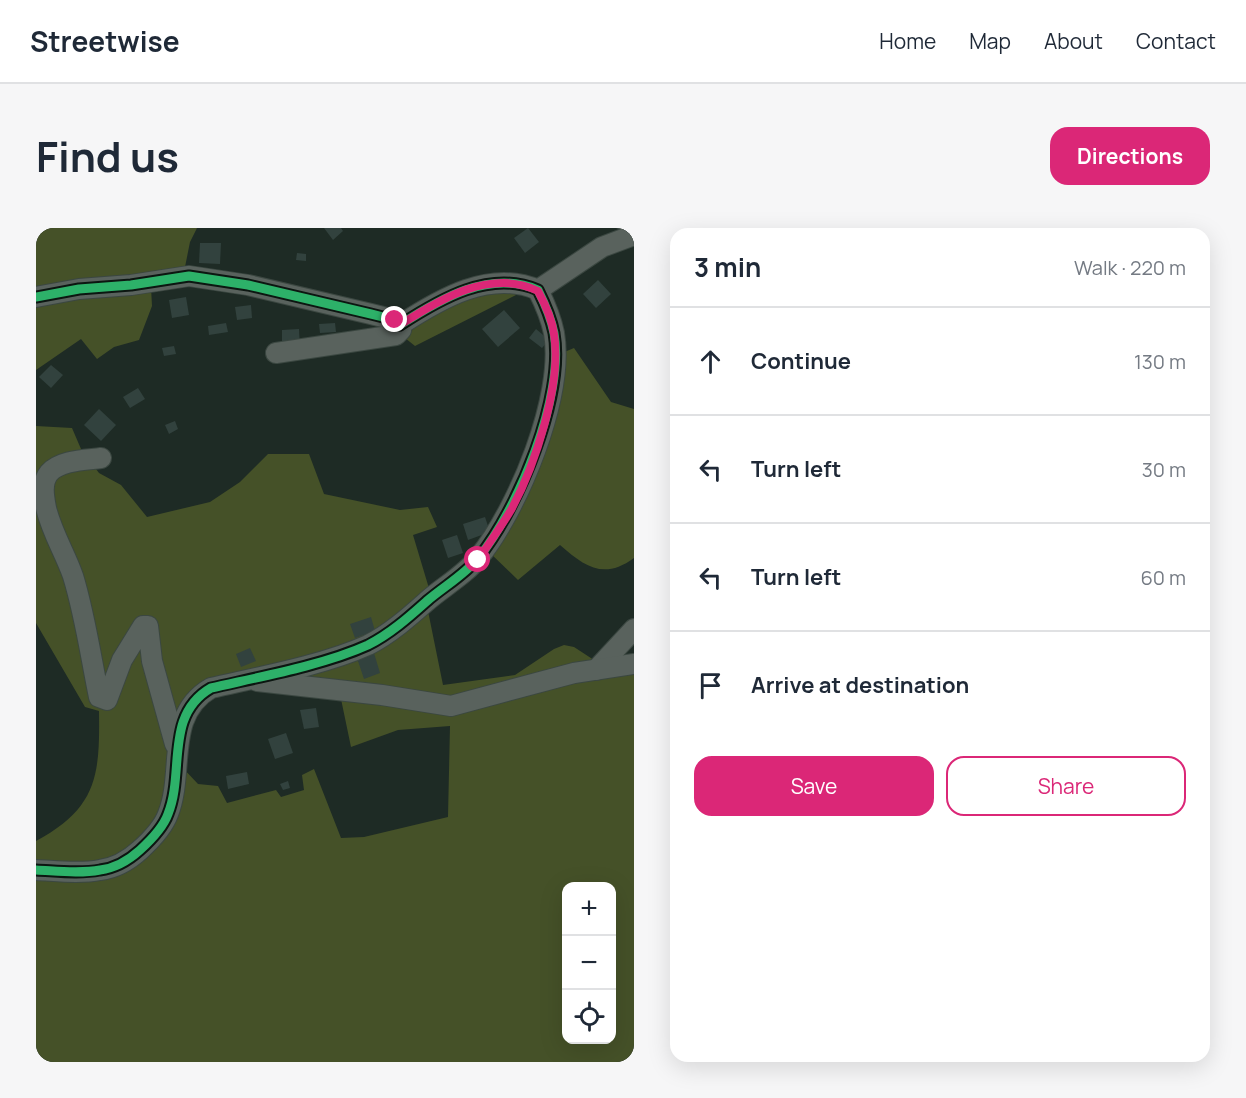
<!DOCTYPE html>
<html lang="en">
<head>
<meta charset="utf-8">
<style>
  :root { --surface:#fff; --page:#f6f6f7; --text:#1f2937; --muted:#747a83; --line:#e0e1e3; --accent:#db2777 }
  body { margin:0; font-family:Manrope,sans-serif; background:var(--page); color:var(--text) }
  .controls { position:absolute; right:18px; bottom:18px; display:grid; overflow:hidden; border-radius:12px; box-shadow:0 6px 24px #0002 }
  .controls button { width:54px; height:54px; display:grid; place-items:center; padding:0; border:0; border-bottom:2px solid var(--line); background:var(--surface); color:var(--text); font:30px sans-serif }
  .stop { position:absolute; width:18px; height:18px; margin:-14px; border:4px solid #db2777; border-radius:50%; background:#fff }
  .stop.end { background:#db2777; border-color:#fff; box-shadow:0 2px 6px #0008 }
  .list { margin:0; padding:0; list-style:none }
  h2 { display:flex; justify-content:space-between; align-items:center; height:78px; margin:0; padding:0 24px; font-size:26px }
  h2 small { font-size:20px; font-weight:400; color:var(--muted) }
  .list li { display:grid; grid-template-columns:39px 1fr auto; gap:18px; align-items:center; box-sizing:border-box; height:108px; padding:0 24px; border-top:2px solid var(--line) }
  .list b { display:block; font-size:22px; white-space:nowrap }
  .list em { font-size:20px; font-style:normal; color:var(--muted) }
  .actions { display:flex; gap:12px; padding:18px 24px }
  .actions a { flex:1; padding:14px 0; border:2px solid var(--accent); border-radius:18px; text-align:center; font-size:21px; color:var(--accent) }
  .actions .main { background:var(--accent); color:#fff }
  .icon { flex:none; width:33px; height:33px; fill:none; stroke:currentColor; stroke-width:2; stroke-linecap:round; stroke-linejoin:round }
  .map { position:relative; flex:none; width:598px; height:834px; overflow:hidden; border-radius:18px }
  header { display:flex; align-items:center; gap:36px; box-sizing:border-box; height:84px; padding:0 30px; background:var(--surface); border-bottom:2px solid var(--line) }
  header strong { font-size:28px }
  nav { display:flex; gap:33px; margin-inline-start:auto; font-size:21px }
  .intro { display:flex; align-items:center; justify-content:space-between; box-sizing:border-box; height:144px; padding:0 36px }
  h1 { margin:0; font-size:42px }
  .button { padding:15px 27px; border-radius:18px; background:var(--accent); color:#fff; font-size:21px; font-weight:700 }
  main { display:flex; gap:36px; padding:0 36px }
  aside { flex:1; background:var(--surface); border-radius:18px; box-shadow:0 6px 24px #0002 }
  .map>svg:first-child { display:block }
  .green { fill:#455128; fill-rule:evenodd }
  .building { fill:#32423e }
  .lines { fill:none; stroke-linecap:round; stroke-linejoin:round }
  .minor-casing { stroke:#3b4741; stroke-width:22 }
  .minor { stroke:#59625d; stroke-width:20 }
  .cycleway-casing { stroke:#0c1611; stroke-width:13 }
  .cycleway { stroke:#2db169; stroke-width:9 }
  .route { stroke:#db2777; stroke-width:8 }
</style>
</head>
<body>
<header>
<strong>Streetwise</strong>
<nav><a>Home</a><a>Map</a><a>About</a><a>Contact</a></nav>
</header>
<div class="intro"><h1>Find us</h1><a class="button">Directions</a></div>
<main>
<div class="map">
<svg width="598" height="834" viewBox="0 0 598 834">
  <rect width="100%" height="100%" fill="#1e2b25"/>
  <g class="green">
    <path d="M0,0H161L154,14L148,44L115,59L116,78L103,112L78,119L61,131L45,111L0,142Z"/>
    <path d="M478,61L482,66L379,118L369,110C373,100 380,96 389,90C421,68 440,65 478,61Z"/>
    <path d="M538,120L575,174L598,181V330C568,352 549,339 524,317L482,352L453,324L526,125Z"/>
    <path d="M0,198L36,200L45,221L63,245L85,257L111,289L174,274L204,254L232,226H273L288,266L364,282L392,279L401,299L377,307L398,377L392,383L407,457L479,447L518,421L528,417L538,419L561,434L418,473L208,446L148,476L129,491L145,538L162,556L182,558L191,575L240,562L245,569L268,562L266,547L278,541L305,610L328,609L412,589L414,498L362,502L315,519L305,471L415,487L543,450L598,442V834H0V613C61,580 64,548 63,483L49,479L0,395ZM530,658H576V812H530Z"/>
  </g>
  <g class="building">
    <path d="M288,0H305L307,3L297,12Z"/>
    <path d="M492,0L503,14L489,25L478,10Z"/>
    <path d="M164,15H185L184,36L163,35Z"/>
    <path d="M261,25L270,26V33L260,32Z"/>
    <path d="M562,52L575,66L560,80L547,66Z"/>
    <path d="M150,69L153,87L136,90L133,72Z"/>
    <path d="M215,77L216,90L201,92L199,79Z"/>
    <path d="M468,82L484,100L462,119L446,101Z"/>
    <path d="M190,95L192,104L173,107L172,98Z"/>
    <path d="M299,95L300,104L284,105L283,96Z"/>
    <path d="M263,101L264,120L246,121V102Z"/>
    <path d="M500,101L513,112L506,120L493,110Z"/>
    <path d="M138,118L140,126L128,128L126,120Z"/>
    <path d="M15,137L27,147L15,160L3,149Z"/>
    <path d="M102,160L109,171L94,180L87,169Z"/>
    <path d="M63,181L80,197L65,213L48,197Z"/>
    <path d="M139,193L142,201L133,206L129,197Z"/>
    <path d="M449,289L454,304L432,312L427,296Z"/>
    <path d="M421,307L427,325L412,330L406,312Z"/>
    <path d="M335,389L339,403L319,410L314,396Z"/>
    <path d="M214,420L220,433L205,439L200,426Z"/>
    <path d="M338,425L344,445L328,451L321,430Z"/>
    <path d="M280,480L283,499L268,501L264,482Z"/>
    <path d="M250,505L257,525L239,531L232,511Z"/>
    <path d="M211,544L213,556L192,561L190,548Z"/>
    <path d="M252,553L254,560L247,562L244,556Z"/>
  </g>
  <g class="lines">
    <defs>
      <g id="minor">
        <path d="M502,62L566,19L598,7"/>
        <path d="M0,69L43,61L95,57L153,48L212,57L335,86L359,92L364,97C404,71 454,41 502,62C509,76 515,90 518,105C529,168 482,281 443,329C430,346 407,359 391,373C373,389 354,406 332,417C288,437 223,449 175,460C128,487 149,544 132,586C127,600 115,612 104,622C93,632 80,640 64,642C44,646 21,643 0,642"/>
        <path d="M240,125L360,107L365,102L364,97"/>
        <path d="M65,230C50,232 24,232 13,245C5,255 8,269 10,280C16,305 29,325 37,348C49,387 55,430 63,469L71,472L86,432L107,398H112L116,433L139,516"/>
        <path d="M560,442L598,401"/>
        <path d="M221,453L346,467L415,478L538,445L598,436"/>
      </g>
    </defs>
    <use href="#minor" class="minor-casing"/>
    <use href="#minor" class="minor"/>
    <defs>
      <path id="cycleway" d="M0,69L43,61L95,57L153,48L212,57L335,86L359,92L364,97C404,71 454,41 502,62C509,76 515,90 518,105C529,168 482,281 443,329C430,346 407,359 391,373C373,389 354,406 332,417C288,437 223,449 175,460C128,487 149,544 132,586C127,600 115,612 104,622C93,632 80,640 64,642C44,646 21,643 0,642"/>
    </defs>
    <use href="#cycleway" class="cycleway-casing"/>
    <use href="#cycleway" class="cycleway"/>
  </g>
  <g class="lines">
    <path class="route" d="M359,92L364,97C404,71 455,40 502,63C509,76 516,91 518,106C526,156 499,238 475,282C465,299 453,315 442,332"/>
  </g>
</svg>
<div class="controls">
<button>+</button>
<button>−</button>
<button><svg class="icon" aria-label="locate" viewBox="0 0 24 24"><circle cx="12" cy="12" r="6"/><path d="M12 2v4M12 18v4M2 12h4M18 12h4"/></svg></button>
</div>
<div class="stop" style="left:442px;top:332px"></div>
<div class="stop end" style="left:359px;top:92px"></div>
</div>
<aside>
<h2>3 min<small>Walk · 220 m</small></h2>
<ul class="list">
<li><svg class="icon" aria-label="ahead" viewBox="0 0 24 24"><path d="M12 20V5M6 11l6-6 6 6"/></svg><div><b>Continue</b></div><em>130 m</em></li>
<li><svg class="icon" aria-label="left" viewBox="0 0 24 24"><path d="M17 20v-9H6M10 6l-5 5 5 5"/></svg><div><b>Turn left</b></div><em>30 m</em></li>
<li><svg class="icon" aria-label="left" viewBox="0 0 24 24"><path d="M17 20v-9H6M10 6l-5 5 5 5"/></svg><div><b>Turn left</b></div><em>60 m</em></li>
<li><svg class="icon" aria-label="arrive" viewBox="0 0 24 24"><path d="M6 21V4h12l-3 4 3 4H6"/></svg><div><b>Arrive at destination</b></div></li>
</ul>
<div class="actions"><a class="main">Save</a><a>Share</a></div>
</aside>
</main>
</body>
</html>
